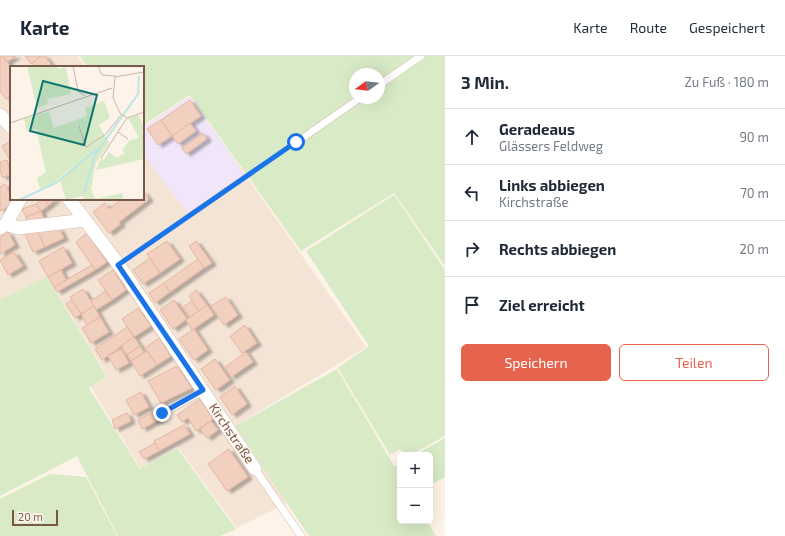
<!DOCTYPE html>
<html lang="de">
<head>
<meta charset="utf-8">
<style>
  :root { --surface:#fff; --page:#f6f6f7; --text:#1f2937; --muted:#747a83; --line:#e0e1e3; --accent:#e6644e }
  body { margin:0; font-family:"Exo 2",sans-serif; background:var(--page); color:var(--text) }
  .controls { position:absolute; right:12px; bottom:12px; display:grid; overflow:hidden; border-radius:6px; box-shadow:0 4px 16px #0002 }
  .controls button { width:36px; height:36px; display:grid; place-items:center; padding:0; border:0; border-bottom:1px solid var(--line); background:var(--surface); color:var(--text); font:20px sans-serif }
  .compass { position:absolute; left:349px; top:12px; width:36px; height:36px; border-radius:50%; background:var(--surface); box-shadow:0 4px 16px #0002; rotate:255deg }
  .scale { position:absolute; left:12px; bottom:10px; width:46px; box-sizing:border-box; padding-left:4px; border:2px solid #77584b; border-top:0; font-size:11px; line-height:14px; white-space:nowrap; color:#77584b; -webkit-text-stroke:3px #fff7ef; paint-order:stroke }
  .stop { position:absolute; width:12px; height:12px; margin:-9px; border:3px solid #1a73e8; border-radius:50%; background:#fff }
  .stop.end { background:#1a73e8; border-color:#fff; box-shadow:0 1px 4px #0008 }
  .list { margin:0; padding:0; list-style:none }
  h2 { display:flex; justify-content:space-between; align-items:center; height:52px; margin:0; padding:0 16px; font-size:17px }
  h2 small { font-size:13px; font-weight:400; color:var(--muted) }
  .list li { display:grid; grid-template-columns:26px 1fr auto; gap:12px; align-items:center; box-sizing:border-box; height:56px; padding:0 16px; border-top:1px solid var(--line) }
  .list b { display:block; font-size:15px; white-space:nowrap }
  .list p { margin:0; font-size:13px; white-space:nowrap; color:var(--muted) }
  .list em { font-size:13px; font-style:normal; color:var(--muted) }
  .actions { display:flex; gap:8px; padding:12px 16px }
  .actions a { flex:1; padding:9px 0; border:1px solid var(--accent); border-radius:6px; text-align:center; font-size:14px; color:var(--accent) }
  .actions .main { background:var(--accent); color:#fff }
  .icon { flex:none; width:22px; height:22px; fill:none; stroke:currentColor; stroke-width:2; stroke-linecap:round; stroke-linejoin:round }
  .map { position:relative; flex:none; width:445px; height:480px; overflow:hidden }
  header { display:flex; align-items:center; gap:24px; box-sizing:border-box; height:56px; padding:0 20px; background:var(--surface); border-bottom:1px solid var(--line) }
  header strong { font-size:19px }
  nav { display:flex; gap:22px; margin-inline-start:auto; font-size:14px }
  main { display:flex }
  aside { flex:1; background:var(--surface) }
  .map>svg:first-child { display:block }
  .residential { fill:#f4e4d6 }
  .education { fill:#f0e5f9 }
  .green { fill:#d8ebc6; fill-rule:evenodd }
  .building { fill:#f2d0c0; stroke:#e5b5a0; filter:url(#shadow) }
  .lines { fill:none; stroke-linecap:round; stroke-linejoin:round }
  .service-casing { stroke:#d1bcb0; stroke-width:8 }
  .minor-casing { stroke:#d1bcb0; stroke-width:14 }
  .path { stroke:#d8b3a2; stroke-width:2.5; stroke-dasharray:1 3; stroke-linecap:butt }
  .service { stroke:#fff; stroke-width:7 }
  .minor { stroke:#fff; stroke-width:13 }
  .route { stroke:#1a73e8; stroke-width:5 }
  .labels { text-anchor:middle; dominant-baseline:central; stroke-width:3; stroke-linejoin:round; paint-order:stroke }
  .street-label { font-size:13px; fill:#77584b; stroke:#fff7ef }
  .inset-river { fill:none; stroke:#bce4e7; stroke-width:2 }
  .inset-road { fill:none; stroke:#c7b5a9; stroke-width:1 }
  .view { fill:#0f766e; fill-opacity:0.15; stroke:#0f766e; stroke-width:2 }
  .inset-edge { fill:none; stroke:#77584b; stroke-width:2 }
</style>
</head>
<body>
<header>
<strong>Karte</strong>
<nav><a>Karte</a><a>Route</a><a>Gespeichert</a></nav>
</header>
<main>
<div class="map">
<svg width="445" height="480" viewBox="0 0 445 480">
  <defs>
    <filter id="shadow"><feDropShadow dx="4.5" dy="2.5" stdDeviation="1" flood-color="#0004"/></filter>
  </defs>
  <rect width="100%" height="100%" fill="#fdf3e8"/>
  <path class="residential" d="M0,0H78L85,11H11V143H143V71L190,40L366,291L235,370L287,447L237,472L177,390L141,413L91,331L108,321L47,221L0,244Z"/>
  <path class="education" d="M190,41L244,118L187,157L143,98V72Z"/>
  <g class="green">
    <path d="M80,0H445V210L394,137L301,195L190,39L143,69V11H87ZM355,18H379V42H355Z"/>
    <path d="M394,139L445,214V380L410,399H405L400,393L390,399L338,312L369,290L306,195Z"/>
    <path d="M47,221L107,321L89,332L140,413L177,392L236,473L220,480H118L77,400L0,440V244Z"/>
    <path d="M337,313L394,410L400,408V465H427L436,480H309L235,370Z"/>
    <path d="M445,382V421L430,429V399H415Z"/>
    <path d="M50,418L86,421L117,480H0V443Z"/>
  </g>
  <g class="building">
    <path d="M0,0H3L11,11V39L6,43L0,35Z"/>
    <path d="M3,0H16L7,6Z"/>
    <path d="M25,0H41L31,8Z"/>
    <path d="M41,0H45L53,11H35L32,7Z"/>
    <path d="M190,44L201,60L172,80L161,64Z"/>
    <path d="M161,64L172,80L158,89L147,73Z"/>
    <path d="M190,67L196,75L178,88L172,80Z"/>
    <path d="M203,77L207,83L186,98L182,92Z"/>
    <path d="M11,85V103L10,104L2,90Z"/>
    <path d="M7,104L11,119L2,121L0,113V106Z"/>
    <path d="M5,128L11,140V143H13L8,151L0,155V131Z"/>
    <path d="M143,135L149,143L119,166L121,168L109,177L93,156L105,147L109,153L122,143H143Z"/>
    <path d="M42,143H44L49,149L41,155L36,148Z"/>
    <path d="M44,143H56L49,149Z"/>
    <path d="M36,148L41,155L26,161L22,153Z"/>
    <path d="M41,155L44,164L27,167L26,161Z"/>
    <path d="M54,170L55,174L59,172L64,182L45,191L37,174Z"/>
    <path d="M37,174L45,191L33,196L24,176Z"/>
    <path d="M8,176L15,189L0,198V181Z"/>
    <path d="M87,177L107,206L95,214L76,186Z"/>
    <path d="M167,185L180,203L160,217L147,198Z"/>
    <path d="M196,185L212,207L204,212L189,190Z"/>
    <path d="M63,191L72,207L48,221L39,205Z"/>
    <path d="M14,196L23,210L8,219L0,204Z"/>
    <path d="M150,202L160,217L143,228L133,214Z"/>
    <path d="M198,203L204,212L170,236L164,227Z"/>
    <path d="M92,209L95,214L57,236L54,231Z"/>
    <path d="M61,214L66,224L54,231L48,221Z"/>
    <path d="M113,214L126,234L112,244L98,224Z"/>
    <path d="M164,227L170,236L155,247L149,237Z"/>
    <path d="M83,233L94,250L81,258L70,241Z"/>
    <path d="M196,234L207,249L199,255L189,240Z"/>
    <path d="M105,235L112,244L96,254L91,245Z"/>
    <path d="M226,241L238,259L224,269L211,250Z"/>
    <path d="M72,244L81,258L75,262L66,248Z"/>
    <path d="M174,244L187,263L173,273L160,254Z"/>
    <path d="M192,245L199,255L190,261L183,251Z"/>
    <path d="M207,249L214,259L192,274L186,264Z"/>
    <path d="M94,250L100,261L87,269L81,258Z"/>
    <path d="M138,252L151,270L134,281L122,263Z"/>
    <path d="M100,261L109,276L91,287L82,272Z"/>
    <path d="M245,269L257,287L242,297L230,280Z"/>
    <path d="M127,271L134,281L102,304L95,293Z"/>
    <path d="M194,273L208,294L194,304L179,283Z"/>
    <path d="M134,281L140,290L127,299L121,290Z"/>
    <path d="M159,282L171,300L157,309L145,292Z"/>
    <path d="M140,290L144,296L131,305L127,299Z"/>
    <path d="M121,293L129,307L116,314L108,300Z"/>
    <path d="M147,295L157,309L140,320L131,305Z"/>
    <path d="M246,296L253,306L231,321L225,311Z"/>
    <path d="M215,303L230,324L216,334L201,313Z"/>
    <path d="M177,310L192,332L161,347L148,325Z"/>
    <path d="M235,330L247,348L232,359L220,341Z"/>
    <path d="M141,336L149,351L134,359L126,344Z"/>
    <path d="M200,343L213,363L196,375L188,362L182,366L177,359Z"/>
    <path d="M156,355L160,363L142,373L138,364Z"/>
    <path d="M127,357L131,365L115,373L112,364Z"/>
    <path d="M211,365L218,374L207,382L200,373Z"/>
    <path d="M184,369L190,378L159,395L154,385Z"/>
    <path d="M155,387L159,395L144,403L139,396Z"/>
    <path d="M229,393L248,421L227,435L208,408Z"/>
  </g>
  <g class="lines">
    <defs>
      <g id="service">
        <path d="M379,29L421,0"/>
        <path d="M297,86L360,42"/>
        <path d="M162,357L203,335"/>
        <path d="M255,413L301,480"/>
      </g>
      <g id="minor">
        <path d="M0,59L11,71"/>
        <path d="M69,143L119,209L255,413"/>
        <path d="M6,168L18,172L85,164"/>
        <path d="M0,172L6,168L20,143"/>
      </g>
    </defs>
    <use href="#service" class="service-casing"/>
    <use href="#minor" class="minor-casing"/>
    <path class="path" d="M129,202L290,91"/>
    <use href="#service" class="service"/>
    <use href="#minor" class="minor"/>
  </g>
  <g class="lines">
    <path class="route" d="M162,357L203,334L118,209L296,86"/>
  </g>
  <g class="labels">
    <g class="street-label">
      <text transform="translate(232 377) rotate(56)">Kirchstraße</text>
    </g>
  </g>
  <g transform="translate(10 10)">
    <rect width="134" height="134" fill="#fdf3e8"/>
    <path d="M17,0H47L48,3L56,1L61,28L37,33L38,38L27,42ZM94,35L100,52L89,59L99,77L86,97L81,122L85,133L112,127L114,133L74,134L73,130L56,134L50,114L66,97L44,117L30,123L27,112L36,106L26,63L17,65L14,53L39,45L44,62L77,50L75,42ZM128,49L134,61V93L86,104L91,92L94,94L99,86L107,92L115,87L112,84L120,74L129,72L118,52Z" fill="#d8ebc6"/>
    <path class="inset-river" d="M74,127L85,89L128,28L129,10M9,134L46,117L87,83"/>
    <path class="inset-road" d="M63,0L68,25L75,30M88,0L92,9L106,10M117,52L110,47L103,32L105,11L134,6M117,52L134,46M0,57L102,22M69,60L76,81L96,68L111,49M108,66L118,73M91,92L117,52"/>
    <path class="view" d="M33,15L87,29L74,79L20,65Z"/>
    <rect width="134" height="134" class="inset-edge"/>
  </g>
</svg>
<div class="controls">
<button>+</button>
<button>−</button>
</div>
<svg class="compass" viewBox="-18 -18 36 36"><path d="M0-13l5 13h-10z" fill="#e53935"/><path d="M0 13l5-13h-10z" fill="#747a83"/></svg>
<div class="scale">20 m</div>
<div class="stop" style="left:296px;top:86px"></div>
<div class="stop end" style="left:162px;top:357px"></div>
</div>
<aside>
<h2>3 Min.<small>Zu Fuß · 180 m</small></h2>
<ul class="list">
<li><svg class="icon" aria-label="ahead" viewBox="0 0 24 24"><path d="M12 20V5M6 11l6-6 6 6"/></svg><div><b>Geradeaus</b><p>Glässers Feldweg</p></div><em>90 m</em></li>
<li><svg class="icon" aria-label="left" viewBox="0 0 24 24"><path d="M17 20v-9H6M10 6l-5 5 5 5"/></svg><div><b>Links abbiegen</b><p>Kirchstraße</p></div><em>70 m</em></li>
<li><svg class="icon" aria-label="right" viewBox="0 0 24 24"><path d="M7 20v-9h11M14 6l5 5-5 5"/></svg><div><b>Rechts abbiegen</b></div><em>20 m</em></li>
<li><svg class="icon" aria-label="arrive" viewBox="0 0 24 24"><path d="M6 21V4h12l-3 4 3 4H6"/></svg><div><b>Ziel erreicht</b></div></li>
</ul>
<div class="actions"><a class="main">Speichern</a><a>Teilen</a></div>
</aside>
</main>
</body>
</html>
